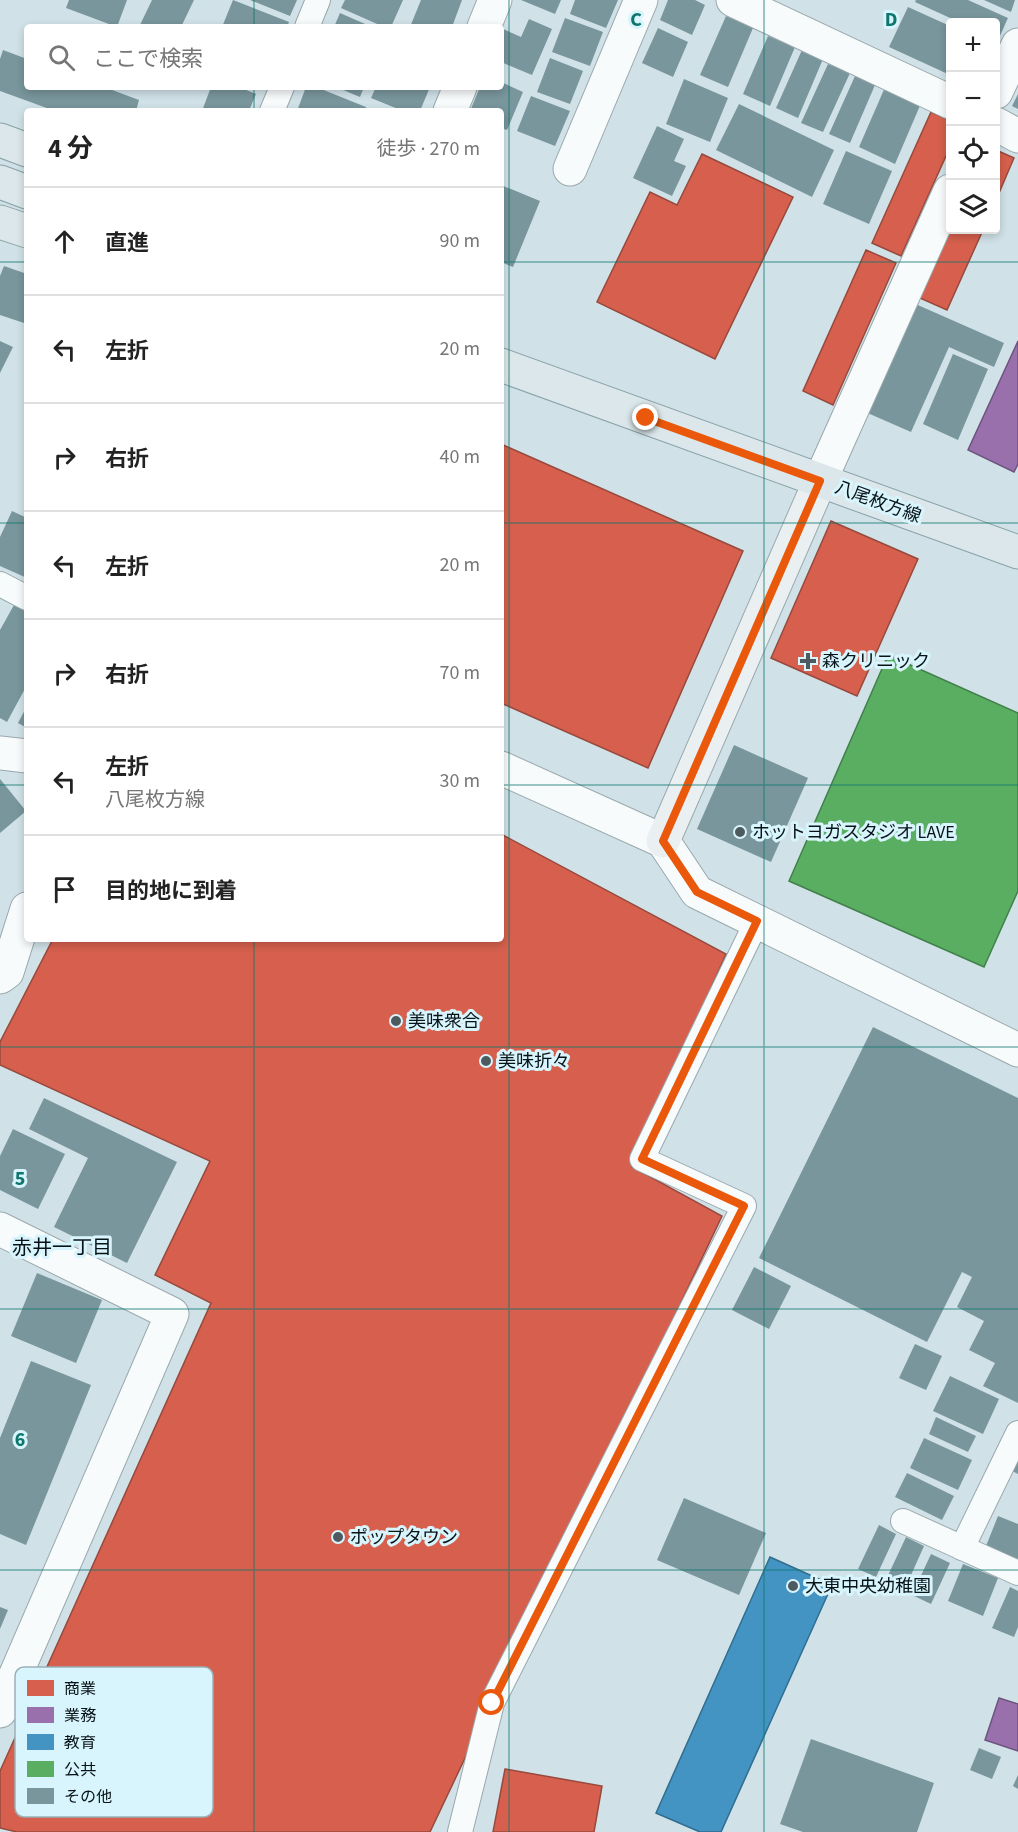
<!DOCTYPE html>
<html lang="ja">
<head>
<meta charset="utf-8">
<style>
  :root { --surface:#fff; --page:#f6f6f6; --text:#222; --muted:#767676; --line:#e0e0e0 }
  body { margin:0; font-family:"Source Sans 3","Noto Sans JP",sans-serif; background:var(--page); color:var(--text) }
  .controls { position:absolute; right:18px; top:18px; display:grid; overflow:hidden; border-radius:6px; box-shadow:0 3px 9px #0003 }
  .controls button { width:54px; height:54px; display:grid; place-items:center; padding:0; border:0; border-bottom:2px solid var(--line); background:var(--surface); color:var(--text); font:30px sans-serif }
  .stop { position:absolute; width:18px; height:18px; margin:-14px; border:4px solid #ea580c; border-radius:50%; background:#fff }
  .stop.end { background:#ea580c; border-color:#fff; box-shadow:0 2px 6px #0008 }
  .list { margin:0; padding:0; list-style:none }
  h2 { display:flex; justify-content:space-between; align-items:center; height:78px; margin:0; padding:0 24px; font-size:26px }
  h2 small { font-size:20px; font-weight:400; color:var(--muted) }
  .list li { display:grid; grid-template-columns:39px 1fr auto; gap:18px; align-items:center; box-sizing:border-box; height:108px; padding:0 24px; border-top:2px solid var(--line) }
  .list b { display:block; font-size:22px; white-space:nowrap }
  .list p { margin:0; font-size:20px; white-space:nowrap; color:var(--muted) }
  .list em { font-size:20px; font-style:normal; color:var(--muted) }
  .icon { flex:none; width:33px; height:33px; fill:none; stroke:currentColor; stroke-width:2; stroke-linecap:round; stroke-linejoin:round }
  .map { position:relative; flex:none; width:1018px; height:1832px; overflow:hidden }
  .search { position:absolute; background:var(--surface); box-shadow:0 3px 9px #0003; left:24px; top:24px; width:480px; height:66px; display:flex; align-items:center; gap:15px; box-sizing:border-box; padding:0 21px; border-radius:6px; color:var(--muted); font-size:22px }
  .panel { position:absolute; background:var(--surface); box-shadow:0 3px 9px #0003; left:24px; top:108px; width:480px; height:834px; border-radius:6px }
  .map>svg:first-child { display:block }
  .shops { fill:#d6604d; stroke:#98493d; stroke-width:1.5 }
  .offices { fill:#9970ab; stroke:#6d547f; stroke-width:1.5 }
  .schools { fill:#4393c3; stroke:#316d8f; stroke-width:1.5 }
  .public { fill:#5aae61; stroke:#41804b; stroke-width:1.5 }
  .building { fill:#79969d }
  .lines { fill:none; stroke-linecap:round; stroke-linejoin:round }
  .lane-casing { stroke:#99a8ac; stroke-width:26 }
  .street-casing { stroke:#99a8ac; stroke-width:35 }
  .secondary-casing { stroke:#99a8ac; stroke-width:35 }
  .primary-casing { stroke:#88a1a7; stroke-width:35 }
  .lane { stroke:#f8fbfc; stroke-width:24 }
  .street { stroke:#f8fbfc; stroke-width:33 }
  .secondary { stroke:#eaf0f2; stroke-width:33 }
  .primary { stroke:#dbe7ea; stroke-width:33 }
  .route { stroke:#ea580c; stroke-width:8 }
  .grid { fill:none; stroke:#0f766e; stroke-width:1.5; stroke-opacity:0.55 }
  .poi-dot { fill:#4d5b60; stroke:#d8f4fc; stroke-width:2 }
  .labels { text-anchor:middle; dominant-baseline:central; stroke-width:6; stroke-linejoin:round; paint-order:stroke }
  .street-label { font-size:18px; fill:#071317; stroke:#d8f4fc }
  .poi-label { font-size:18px; fill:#071317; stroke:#d8f4fc; text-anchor:start }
  .neighbourhood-label { font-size:20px; fill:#071317; stroke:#d8f4fc }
  .key { fill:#d8f4fc; stroke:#99b0b7; stroke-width:1.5 }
  .key-label { font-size:16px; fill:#071317 }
  .grid-label { font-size:20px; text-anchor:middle; font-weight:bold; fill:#0f766e; stroke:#d8f4fc; stroke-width:6; stroke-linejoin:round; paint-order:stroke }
</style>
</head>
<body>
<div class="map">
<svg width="1018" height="1832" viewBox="0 0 1018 1832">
  <rect width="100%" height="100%" fill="#d0e2e8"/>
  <g class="shops">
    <path d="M931,112L950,120V147L901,256L872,243Z"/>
    <path d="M996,150L1014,158L996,200Z"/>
    <path d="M702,154L793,197L715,359L597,302L650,192L677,205Z"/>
    <path d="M950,230H983L947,310L913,295Z"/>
    <path d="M866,250L896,263L833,405L803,391Z"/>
    <path d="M501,444L743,551L648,768L501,703Z"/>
    <path d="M831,521L918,559L857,696L771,658Z"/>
    <path d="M501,834L726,954L632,1167L722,1216L430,1832H17L0,1828V1771L211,1303L155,1275L210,1161L0,1065V1042L53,939H501Z"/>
    <path d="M505,1769L602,1786L594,1832H493Z"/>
  </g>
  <g class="offices">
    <path d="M1018,341V464L1014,472L968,450Z"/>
    <path d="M999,1698L1018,1704V1751L985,1740Z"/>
  </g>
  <path class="schools" d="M770,1557L832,1585L721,1832H700L656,1813Z"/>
  <path class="public" d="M888,655L1018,713V891L984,967L789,881Z"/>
  <g class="building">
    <path d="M69,0H127L117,27L66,8Z"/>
    <path d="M152,0H194L181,27H139Z"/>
    <path d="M233,0L289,22L287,27H222Z"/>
    <path d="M250,0H297L290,16Z"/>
    <path d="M345,0H403L391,27H384L341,8Z"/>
    <path d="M421,0H462L452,27H410Z"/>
    <path d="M521,0H561L555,14Z"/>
    <path d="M575,0H618L606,28L570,14Z"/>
    <path d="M668,0H695L705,5L692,35L660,20Z"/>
    <path d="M916,0H968L1008,18L998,40L996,39V22H959L915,2Z"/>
    <path d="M984,0H1015L1011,12Z"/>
    <path d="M908,7L950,26V75L889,47Z"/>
    <path d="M340,13L372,27H334Z"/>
    <path d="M726,16L753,28L728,87L700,75Z"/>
    <path d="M565,18L603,32L590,66L552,52Z"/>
    <path d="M529,19L552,29L532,75L501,62V28L521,37Z"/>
    <path d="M658,28L688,42L673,77L642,63Z"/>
    <path d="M768,36L795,47L770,106L743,94Z"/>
    <path d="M3,50L27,59V87H104L139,100L136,111H55L0,91V59Z"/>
    <path d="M802,50L823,59L798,118L776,108Z"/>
    <path d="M550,58L583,71L570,104L537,92Z"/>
    <path d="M828,64L850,73L823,132L801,123Z"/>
    <path d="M855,76L875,85L850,143L829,134Z"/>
    <path d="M684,79L728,98L710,142L666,124Z"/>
    <path d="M501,82L523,92L507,130L501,128V111H470L480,87H501Z"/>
    <path d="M886,85L922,101L895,164L859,147Z"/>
    <path d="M211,87H239L256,94L249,111H202Z"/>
    <path d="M306,87H316L366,107L365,111H297Z"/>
    <path d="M336,87H364L360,97Z"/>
    <path d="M376,87H430L420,111H403L371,98Z"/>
    <path d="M1018,94V109L1012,106Z"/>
    <path d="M531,96L570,111L555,146L517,131Z"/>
    <path d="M739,104L834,150L812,197L716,150Z"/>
    <path d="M657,126L684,139L674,161L686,166L672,196L633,178Z"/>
    <path d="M846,151L892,171L869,224L823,204Z"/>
    <path d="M501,185L540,201L513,267L501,262Z"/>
    <path d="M4,266L27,274V324L0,315V276Z"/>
    <path d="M911,302L1004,343L994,367L949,347L911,432L863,411Z"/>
    <path d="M0,341L13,347L0,373Z"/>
    <path d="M953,354L988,369L958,440L923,424Z"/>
    <path d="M12,511L27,518V578L0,566V537Z"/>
    <path d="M14,605L27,612V685L7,722L0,718V630Z"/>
    <path d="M27,706V728L18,723Z"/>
    <path d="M734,745L808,778L771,862L697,829Z"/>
    <path d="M0,779L26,811L0,833Z"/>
    <path d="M873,1027L1018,1098V1403L983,1386L995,1363L969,1350L984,1321L957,1307L972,1277L962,1272L927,1342L759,1258Z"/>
    <path d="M44,1098L177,1162L127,1263L54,1227L88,1158L29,1129Z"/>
    <path d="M13,1129L65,1154L38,1209L0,1190V1156Z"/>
    <path d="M754,1267L791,1286L769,1329L732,1310Z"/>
    <path d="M37,1273L102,1300L76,1363L11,1336Z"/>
    <path d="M915,1344L942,1356L926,1390L899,1378Z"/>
    <path d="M31,1361L91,1385L26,1545L0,1534V1438Z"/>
    <path d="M950,1376L999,1399L983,1434L933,1411Z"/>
    <path d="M936,1417L976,1436L968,1452L929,1434Z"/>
    <path d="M924,1438L972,1460L958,1490L910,1468Z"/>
    <path d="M1018,1457V1474L1012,1471Z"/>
    <path d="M907,1473L954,1496L942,1520L895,1497Z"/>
    <path d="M684,1498L766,1533L739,1595L657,1560Z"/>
    <path d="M998,1516L1018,1524V1559L986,1546Z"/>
    <path d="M879,1525L896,1534L876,1577L858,1569Z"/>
    <path d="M906,1537L924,1546L903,1593L884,1584Z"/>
    <path d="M931,1554L950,1563L931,1604L912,1595Z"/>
    <path d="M963,1564L998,1578L983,1616L948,1601Z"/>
    <path d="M1010,1587L1018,1591V1627L1014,1637L992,1628Z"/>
    <path d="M0,1607L8,1610L0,1629Z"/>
    <path d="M811,1739L934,1783L917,1832H803L780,1824Z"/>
    <path d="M979,1748L1001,1757L992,1779L970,1770Z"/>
    <path d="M1018,1775V1789L1013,1786Z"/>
  </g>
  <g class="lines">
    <defs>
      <g id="lane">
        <path d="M307,27L318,0"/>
        <path d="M272,111L282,87"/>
        <path d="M0,584L27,598"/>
        <path d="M903,1521L1018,1573"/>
        <path d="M962,1548L1018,1433"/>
        <path d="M460,1832L492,1703L744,1206L642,1159L757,921"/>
      </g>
      <g id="street">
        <path d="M733,0L950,102"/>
        <path d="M484,27L495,0"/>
        <path d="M996,92L1018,45"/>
        <path d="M450,111L460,87"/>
        <path d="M996,124L1018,136"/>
        <path d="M570,169L641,0"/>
        <path d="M820,481L950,191"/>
        <path d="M0,753L27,756"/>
        <path d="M501,768L663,841L697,892L1018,1050"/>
        <path d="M0,977L7,972L27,909"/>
        <path d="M0,1229L172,1314L0,1711"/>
      </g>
      <path id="secondary" d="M663,841L820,481"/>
      <g id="primary">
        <path d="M0,140L27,150"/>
        <path d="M0,182L27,192"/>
        <path d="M0,222L27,231"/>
        <path d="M501,365L1018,552"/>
      </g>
    </defs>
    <use href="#lane" class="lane-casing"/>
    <use href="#street" class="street-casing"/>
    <use href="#secondary" class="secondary-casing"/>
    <use href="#primary" class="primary-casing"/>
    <use href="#lane" class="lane"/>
    <use href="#street" class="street"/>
    <use href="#secondary" class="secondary"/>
    <use href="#primary" class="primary"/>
  </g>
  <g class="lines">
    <path class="route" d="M492,1703L744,1206L642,1159L757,921L697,892L663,841L820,481L646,418"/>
  </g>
  <path class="grid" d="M254,0V27M509,0V1832M764,0V1832M254,87V111M0,262H27M501,262H1018M0,523H27M501,523H1018M0,785H27M501,785H1018M254,939V1832M0,1047H1018M0,1309H1018M0,1570H1018"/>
  <g class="poi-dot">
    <path d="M805 652h6v6h6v6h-6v6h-6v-6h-6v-6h6z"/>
    <circle cx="740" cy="832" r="6"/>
    <circle cx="396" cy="1021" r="6"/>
    <circle cx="486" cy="1061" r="6"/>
    <circle cx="338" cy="1537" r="6"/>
    <circle cx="793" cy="1586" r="6"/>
  </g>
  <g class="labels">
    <g class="street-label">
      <text transform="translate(878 502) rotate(20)">八尾枚方線</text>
    </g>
    <g class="poi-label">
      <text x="822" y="661">森クリニック</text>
      <text x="752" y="832">ホットヨガスタジオ LAVE</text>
      <text x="408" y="1021">美味衆合</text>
      <text x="498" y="1061">美味折々</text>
      <text x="350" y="1537">ポップタウン</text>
      <text x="805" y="1586">大東中央幼稚園</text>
    </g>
    <g class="neighbourhood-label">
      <text x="62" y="1248">赤井一丁目</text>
    </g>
  </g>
  <rect x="15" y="1667" width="198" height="150" rx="9" class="key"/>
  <rect x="27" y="1680" width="27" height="16" fill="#d6604d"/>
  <rect x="27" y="1707" width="27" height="16" fill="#9970ab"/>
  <rect x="27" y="1734" width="27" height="16" fill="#4393c3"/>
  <rect x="27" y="1761" width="27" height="16" fill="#5aae61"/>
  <rect x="27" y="1788" width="27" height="16" fill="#79969d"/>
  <g class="key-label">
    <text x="64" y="1694">商業</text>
    <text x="64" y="1721">業務</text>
    <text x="64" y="1748">教育</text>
    <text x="64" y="1775">公共</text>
    <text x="64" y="1802">その他</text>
  </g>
  <g class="grid-label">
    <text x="636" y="26">C</text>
    <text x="891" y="26">D</text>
    <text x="20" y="1185">5</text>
    <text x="20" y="1446">6</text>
  </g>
</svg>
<div class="controls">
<button>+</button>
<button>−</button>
<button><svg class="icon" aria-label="locate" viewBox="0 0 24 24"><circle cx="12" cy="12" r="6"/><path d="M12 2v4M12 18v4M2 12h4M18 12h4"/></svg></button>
<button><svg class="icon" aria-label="layers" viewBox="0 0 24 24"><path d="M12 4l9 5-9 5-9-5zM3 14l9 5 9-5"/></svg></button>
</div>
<div class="stop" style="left:492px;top:1703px"></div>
<div class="stop end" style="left:646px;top:418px"></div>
<div class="search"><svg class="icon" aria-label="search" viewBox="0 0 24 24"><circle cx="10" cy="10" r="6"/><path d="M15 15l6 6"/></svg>ここで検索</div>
<section class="panel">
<h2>4 分<small>徒歩 · 270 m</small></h2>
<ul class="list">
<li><svg class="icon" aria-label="ahead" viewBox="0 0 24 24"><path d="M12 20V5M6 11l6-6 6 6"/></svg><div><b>直進</b></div><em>90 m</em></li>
<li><svg class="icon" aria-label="left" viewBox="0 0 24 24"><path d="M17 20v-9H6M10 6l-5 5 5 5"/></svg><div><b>左折</b></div><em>20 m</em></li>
<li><svg class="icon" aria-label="right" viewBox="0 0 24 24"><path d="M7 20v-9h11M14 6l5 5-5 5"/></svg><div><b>右折</b></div><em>40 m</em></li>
<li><svg class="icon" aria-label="left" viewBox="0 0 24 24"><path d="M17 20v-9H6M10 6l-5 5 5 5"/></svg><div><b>左折</b></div><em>20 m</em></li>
<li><svg class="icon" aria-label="right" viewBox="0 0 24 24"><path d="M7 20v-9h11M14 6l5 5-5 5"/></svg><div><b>右折</b></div><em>70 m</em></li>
<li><svg class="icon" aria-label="left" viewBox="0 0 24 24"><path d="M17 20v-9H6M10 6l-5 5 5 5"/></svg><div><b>左折</b><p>八尾枚方線</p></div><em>30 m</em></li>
<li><svg class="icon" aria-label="arrive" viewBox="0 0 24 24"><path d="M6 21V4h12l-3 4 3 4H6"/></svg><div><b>目的地に到着</b></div></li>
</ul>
</section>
</div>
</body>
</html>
